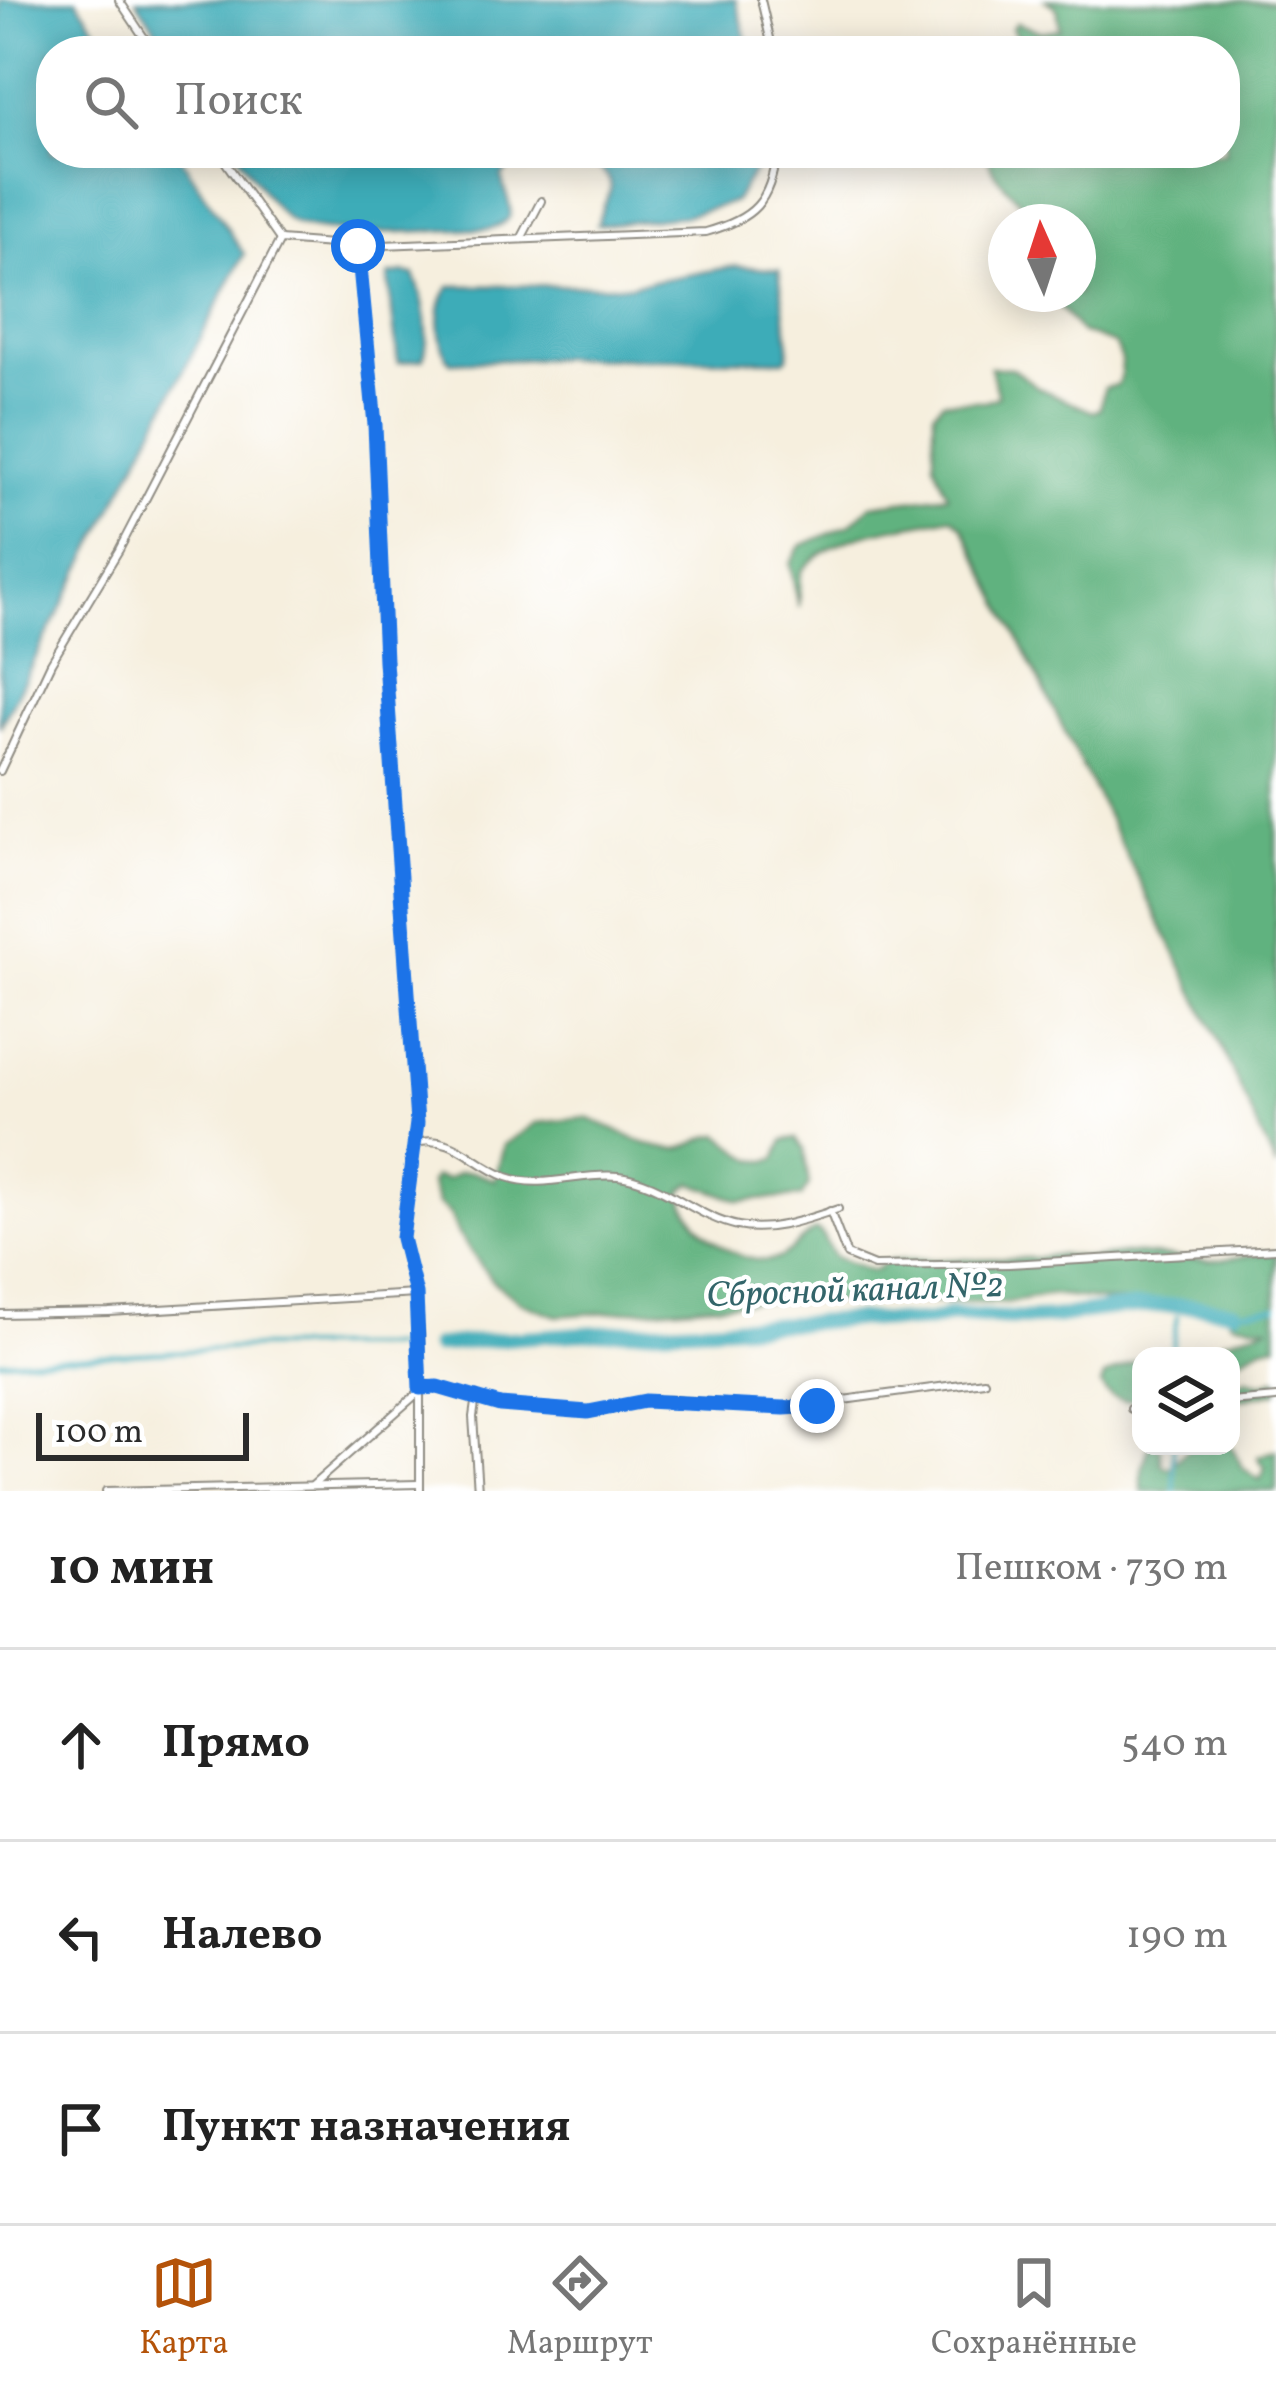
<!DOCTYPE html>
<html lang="ru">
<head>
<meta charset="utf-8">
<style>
  :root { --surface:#fff; --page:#f6f6f6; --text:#222; --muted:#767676; --line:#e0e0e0; --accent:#b45309 }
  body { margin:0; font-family:Vollkorn,serif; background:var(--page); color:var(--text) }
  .controls { position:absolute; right:36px; bottom:36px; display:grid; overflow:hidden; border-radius:24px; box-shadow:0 6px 30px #0003 }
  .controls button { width:108px; height:108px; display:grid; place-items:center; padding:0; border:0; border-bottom:3px solid var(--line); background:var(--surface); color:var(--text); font:60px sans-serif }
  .compass { position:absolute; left:988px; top:204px; width:108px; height:108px; border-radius:50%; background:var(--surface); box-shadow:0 6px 30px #0003; rotate:357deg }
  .scale { position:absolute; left:36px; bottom:30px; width:213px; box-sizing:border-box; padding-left:12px; border:6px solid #2b2b2b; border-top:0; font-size:33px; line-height:42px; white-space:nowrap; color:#2b2b2b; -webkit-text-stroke:9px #fff; paint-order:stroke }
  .stop { position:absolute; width:36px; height:36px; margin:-27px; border:9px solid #1a73e8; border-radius:50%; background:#fff }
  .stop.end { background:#1a73e8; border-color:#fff; box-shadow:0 3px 12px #0008 }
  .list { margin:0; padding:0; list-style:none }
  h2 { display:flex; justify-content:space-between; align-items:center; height:156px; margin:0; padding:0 48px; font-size:51px }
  h2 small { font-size:39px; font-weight:400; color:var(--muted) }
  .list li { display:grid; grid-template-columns:78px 1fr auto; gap:36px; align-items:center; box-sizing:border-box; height:192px; padding:0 48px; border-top:3px solid var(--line) }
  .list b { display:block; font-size:45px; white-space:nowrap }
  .list em { font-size:39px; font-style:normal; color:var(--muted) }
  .icon { flex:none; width:66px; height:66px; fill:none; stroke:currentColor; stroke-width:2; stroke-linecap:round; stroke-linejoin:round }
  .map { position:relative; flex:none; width:1276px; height:1491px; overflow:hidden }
  .search { position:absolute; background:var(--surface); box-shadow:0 6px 30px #0003; left:36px; right:36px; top:36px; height:132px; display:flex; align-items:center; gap:30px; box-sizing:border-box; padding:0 42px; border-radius:48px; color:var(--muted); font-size:45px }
  .sheet { height:732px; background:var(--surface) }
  nav { display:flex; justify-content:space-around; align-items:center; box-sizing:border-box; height:168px; border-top:3px solid var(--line); background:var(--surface); font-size:33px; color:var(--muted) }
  nav a { display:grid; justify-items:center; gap:6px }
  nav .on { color:var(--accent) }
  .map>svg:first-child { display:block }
  .forest { fill:#60b27f; stroke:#466e55; stroke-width:3 }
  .water { fill:#3cacb8; stroke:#346c72; stroke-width:3 }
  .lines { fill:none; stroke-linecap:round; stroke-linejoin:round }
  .stream { stroke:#3cacb8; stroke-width:4.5 }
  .canal { stroke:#3cacb8; stroke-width:15 }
  .service-casing { stroke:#908d84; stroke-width:10 }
  .service { stroke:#fff; stroke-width:6 }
  .route { stroke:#1a73e8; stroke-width:15 }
  .labels { text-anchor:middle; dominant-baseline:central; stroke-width:9; stroke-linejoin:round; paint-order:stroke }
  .water-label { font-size:36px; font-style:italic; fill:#33656a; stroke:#fff }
</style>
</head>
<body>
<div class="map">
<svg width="1276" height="1491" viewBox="0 0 1276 1491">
  <rect width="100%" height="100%" fill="#fff"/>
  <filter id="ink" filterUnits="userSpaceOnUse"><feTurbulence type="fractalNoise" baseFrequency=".00833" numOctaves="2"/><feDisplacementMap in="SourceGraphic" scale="24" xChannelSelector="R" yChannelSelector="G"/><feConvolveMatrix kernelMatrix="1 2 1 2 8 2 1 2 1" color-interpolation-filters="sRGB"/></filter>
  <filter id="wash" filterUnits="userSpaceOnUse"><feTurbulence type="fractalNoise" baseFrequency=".004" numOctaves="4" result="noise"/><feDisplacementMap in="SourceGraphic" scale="48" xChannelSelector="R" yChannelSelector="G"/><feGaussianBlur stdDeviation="2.7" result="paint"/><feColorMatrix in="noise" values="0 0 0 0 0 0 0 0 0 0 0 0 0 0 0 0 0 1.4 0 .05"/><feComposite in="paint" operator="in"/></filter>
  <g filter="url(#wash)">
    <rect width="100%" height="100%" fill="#f6efde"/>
    <g class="forest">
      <path d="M1045,0L1276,2V1168L1214,1031L963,527L952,517L945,518C896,530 835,530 801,572L799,607L790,564L801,546L851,524L871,505L948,495L934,463V411L943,401H985L998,396L990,367L1011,368L1039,388L1093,412L1100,409L1104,388L1117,385C1125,371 1122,357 1114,344L1080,332L1049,294H1078V222H1030C1024,194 988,180 988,153H1225V51H1024L1012,28L1016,23L1042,32L1060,29L1057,8Z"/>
      <path d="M586,1118C616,1127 645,1150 676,1149C693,1148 702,1135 720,1135C740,1147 749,1168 776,1159L784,1140L796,1138L804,1150L809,1185L801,1197L740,1201L692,1183L682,1191C686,1226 738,1269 776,1259C791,1254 801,1237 815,1230L821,1233L834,1257L873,1271L888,1261L904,1260L1036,1258L1060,1254L1090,1258L1133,1253L1210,1261L1276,1252V1344L1263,1346L1231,1363V1356L1221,1353V1341L1270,1326L1233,1322L1230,1319L1233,1309L1223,1304L1105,1301L1051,1295L1007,1303L761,1301L557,1316L522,1303L492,1281L458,1234L450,1214L438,1204L431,1183L434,1177L447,1179L460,1172H473L495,1180L504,1145L537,1123Z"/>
      <path d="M1141,1359V1397C1126,1405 1109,1399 1101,1385L1104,1377Z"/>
      <path d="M1246,1379L1262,1384L1276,1379V1392L1231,1401V1387Z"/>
      <path d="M1149,1446L1160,1448L1162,1465L1170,1468L1187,1450L1231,1446L1244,1469L1260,1480L1265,1468L1258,1457L1276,1450V1491H1142V1470Z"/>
    </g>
    <g class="water">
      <path d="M0,0H77L111,51H51V153H178L244,254L0,727Z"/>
      <path d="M136,0H736L750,51H170Z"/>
      <path d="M237,153H523L502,176C502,198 528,219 489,229C450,229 317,240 290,221C269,205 252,175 237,153Z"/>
      <path d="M585,153H757L755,170L734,202L683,216L597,225C607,184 627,192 585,153Z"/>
      <path d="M736,266L779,270L789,345L788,357L784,360L568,358L450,362C437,343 434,303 451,286L631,285Z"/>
      <path d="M405,273L414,275C424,297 432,336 423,359L398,363L388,279L390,275Z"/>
    </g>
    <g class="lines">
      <g class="stream">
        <path d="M1234,1311L1276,1307"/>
        <path d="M1171,1356L1177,1317"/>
        <path d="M0,1361L261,1347H403"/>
        <path d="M1173,1446L1175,1491"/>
      </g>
      <path class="canal" d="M436,1346C574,1329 712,1329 850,1320C881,1318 922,1328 950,1315C986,1316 1028,1322 1064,1316C1117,1307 1180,1300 1234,1311"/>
    </g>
  </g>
  <g filter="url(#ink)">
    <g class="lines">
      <defs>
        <g id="service">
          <path d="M119,0L153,51"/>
          <path d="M761,0L773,51"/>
          <path d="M219,153L280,240"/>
          <path d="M521,239L541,201"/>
          <path d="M0,771L51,663L119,550L280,240L358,246"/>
          <path d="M415,1143C457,1134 470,1163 507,1177C543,1190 581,1172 618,1176C663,1181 695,1217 738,1226C771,1233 806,1219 838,1209"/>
          <path d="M830,1211L847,1255L874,1266L1009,1264L1276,1249"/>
          <path d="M0,1314L109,1312L416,1294"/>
          <path d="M476,1396L473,1417L478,1491"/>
          <path d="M1231,1402L1276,1398"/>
          <path d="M1131,1409L1141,1408"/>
          <path d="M313,1485L427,1385L500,1405L588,1413L645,1401L669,1400L784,1408L984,1381"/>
          <path d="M106,1491L418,1484"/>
          <path d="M420,1491V1335L416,1294L402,1238L417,1123L385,661L375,425L358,246L706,232C753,219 771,202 776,153"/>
        </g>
      </defs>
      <use href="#service" class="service-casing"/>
      <use href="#service" class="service"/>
    </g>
  </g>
  <g class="lines" filter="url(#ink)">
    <path class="route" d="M358,246L375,425L385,661L417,1123L402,1238L416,1294L420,1388L438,1387L500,1405L588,1412L645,1401L784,1408L817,1406"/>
  </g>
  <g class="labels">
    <g class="water-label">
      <text transform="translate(855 1292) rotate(-2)">Сбросной канал №2</text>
    </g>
  </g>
</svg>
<div class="controls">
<button><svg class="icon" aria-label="layers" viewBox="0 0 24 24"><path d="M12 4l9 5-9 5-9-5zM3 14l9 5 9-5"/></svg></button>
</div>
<svg class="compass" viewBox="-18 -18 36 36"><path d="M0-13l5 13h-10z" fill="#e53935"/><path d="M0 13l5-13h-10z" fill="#767676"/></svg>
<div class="scale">100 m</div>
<div class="stop" style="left:358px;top:246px"></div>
<div class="stop end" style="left:817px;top:1406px"></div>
<div class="search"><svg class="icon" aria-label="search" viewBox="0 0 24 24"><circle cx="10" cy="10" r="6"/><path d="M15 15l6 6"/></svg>Поиск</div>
</div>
<section class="sheet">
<h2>10 мин<small>Пешком · 730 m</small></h2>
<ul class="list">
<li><svg class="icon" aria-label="ahead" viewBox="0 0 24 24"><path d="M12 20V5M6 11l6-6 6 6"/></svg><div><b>Прямо</b></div><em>540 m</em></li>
<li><svg class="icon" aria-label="left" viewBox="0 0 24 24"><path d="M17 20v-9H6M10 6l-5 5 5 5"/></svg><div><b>Налево</b></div><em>190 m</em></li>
<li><svg class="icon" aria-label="arrive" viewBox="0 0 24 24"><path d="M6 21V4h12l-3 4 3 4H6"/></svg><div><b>Пункт назначения</b></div></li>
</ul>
</section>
<nav>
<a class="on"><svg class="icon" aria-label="map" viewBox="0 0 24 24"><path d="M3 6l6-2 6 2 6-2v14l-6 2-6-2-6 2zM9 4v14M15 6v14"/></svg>Карта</a>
<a><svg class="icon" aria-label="directions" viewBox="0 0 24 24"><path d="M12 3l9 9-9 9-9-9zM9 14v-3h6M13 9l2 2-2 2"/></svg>Маршрут</a>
<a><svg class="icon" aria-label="saved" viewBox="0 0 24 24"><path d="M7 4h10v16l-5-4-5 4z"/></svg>Сохранённые</a>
</nav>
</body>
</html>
